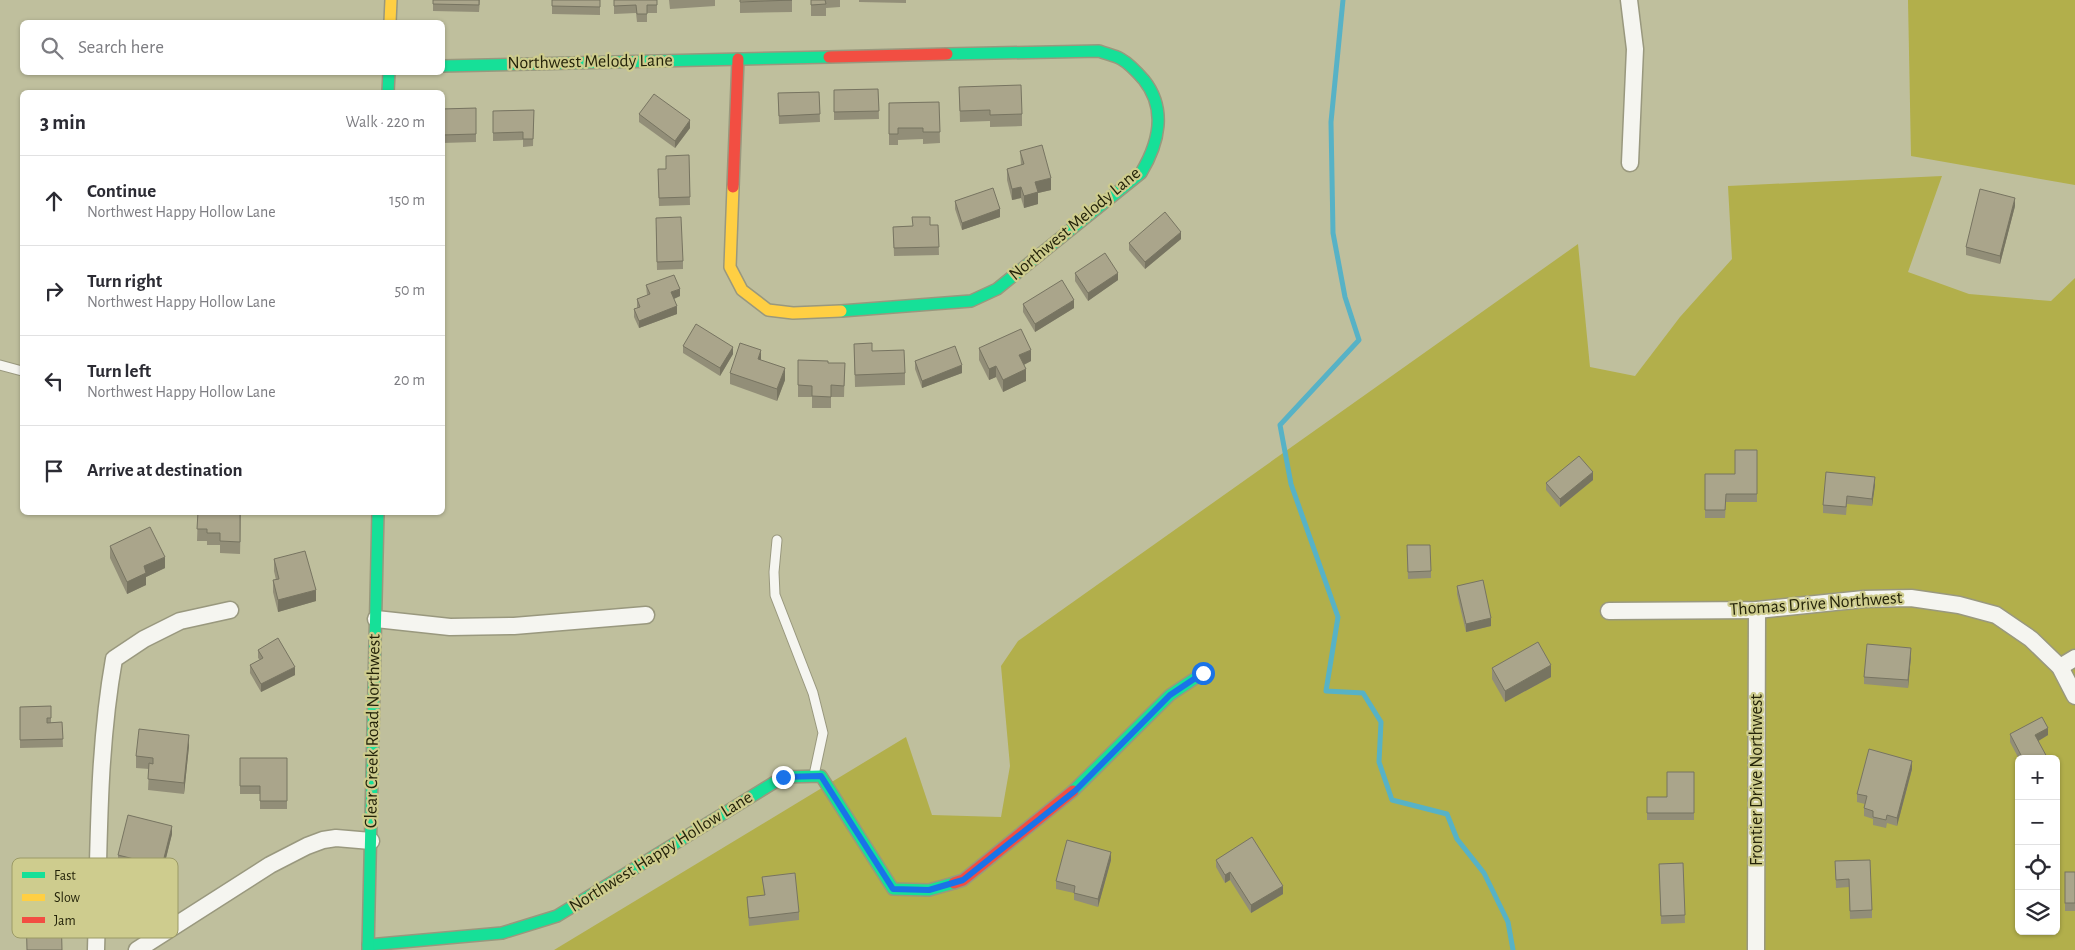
<!DOCTYPE html>
<html lang="en">
<head>
<meta charset="utf-8">
<style>
  :root { --surface:#fff; --page:#f7f7f7; --text:#2b2b33; --muted:#7c7c81; --line:#e1e1e2 }
  body { margin:0; font-family:"Alegreya Sans",sans-serif; background:var(--page); color:var(--text) }
  .controls { position:absolute; right:15px; bottom:15px; display:grid; overflow:hidden; border-radius:8px; box-shadow:0 1px 4px #0004 }
  .controls button { width:45px; height:45px; display:grid; place-items:center; padding:0; border:0; border-bottom:1px solid var(--line); background:var(--surface); color:var(--text); font:25px sans-serif }
  .stop { position:absolute; width:15px; height:15px; margin:-11px; border:4px solid #1a73e8; border-radius:50%; background:#fff }
  .stop.end { background:#1a73e8; border-color:#fff; box-shadow:0 1px 5px #0008 }
  .list { margin:0; padding:0; list-style:none }
  h2 { display:flex; justify-content:space-between; align-items:center; height:65px; margin:0; padding:0 20px; font-size:21px }
  h2 small { font-size:16px; font-weight:400; color:var(--muted) }
  .list li { display:grid; grid-template-columns:32px 1fr auto; gap:15px; align-items:center; box-sizing:border-box; height:90px; padding:0 20px; border-top:1px solid var(--line) }
  .list b { display:block; font-size:19px; white-space:nowrap }
  .list p { margin:0; font-size:16px; white-space:nowrap; color:var(--muted) }
  .list em { font-size:16px; font-style:normal; color:var(--muted) }
  .icon { flex:none; width:28px; height:28px; fill:none; stroke:currentColor; stroke-width:2; stroke-linecap:round; stroke-linejoin:round }
  .map { position:relative; flex:none; width:2075px; height:950px; overflow:hidden }
  .search { position:absolute; background:var(--surface); box-shadow:0 1px 4px #0004; left:20px; top:20px; width:425px; height:55px; display:flex; align-items:center; gap:12px; box-sizing:border-box; padding:0 18px; border-radius:8px; color:var(--muted); font-size:19px }
  .panel { position:absolute; background:var(--surface); box-shadow:0 1px 4px #0004; left:20px; top:90px; width:425px; height:425px; border-radius:8px }
  .map>svg:first-child { display:block }
  .green { fill:#b2af4b; fill-rule:evenodd }
  .lines { fill:none; stroke-linecap:round; stroke-linejoin:round }
  .stream { stroke:#57b2c6; stroke-width:5 }
  .lane-casing { stroke:#99987e; stroke-width:11 }
  .street-casing { stroke:#99987e; stroke-width:19 }
  .fast-casing { stroke:#99987e; stroke-width:14 }
  .slow-casing { stroke:#99987e; stroke-width:14 }
  .jam-casing { stroke:#99987e; stroke-width:14 }
  .lane { stroke:#f5f5f0; stroke-width:9 }
  .street { stroke:#f5f5f0; stroke-width:16 }
  .fast { stroke:#16e098; stroke-width:11 }
  .slow { stroke:#ffcf43; stroke-width:11 }
  .jam { stroke:#f24e42; stroke-width:11 }
  .wall { fill:#928e78 }
  .shaded-wall { fill:#777461 }
  .building { fill:#aaa58b; stroke:#777461 }
  .route { stroke:#1a73e8; stroke-width:6 }
  .labels { text-anchor:middle; dominant-baseline:central; stroke-width:4.5; stroke-linejoin:round; paint-order:stroke }
  .street-label { font-size:18px; fill:#25240a; stroke:#cecc8e }
  .key { fill:#cecc8e; stroke:#9b9a66; stroke-width:1 }
  .key-label { font-size:14px; fill:#25240a }
</style>
</head>
<body>
<div class="map">
<svg width="2075" height="950" viewBox="0 0 2075 950">
  <rect width="100%" height="100%" fill="#bfbf9d"/>
  <g class="green">
    <path d="M1908,0H2075V185L1911,156Z"/>
    <path d="M1942,176L1908,272L1969,294L2051,301L2075,278V950H554L906,737L932,815L1001,817L1010,766L1001,666L1018,641L1578,244L1590,367L1635,376L1680,317L1732,259L1728,186ZM2019,759H2056V931H2019Z"/>
  </g>
  <g class="lines">
    <path class="stream" d="M1343,0L1331,122L1333,233L1345,297L1359,340L1280,425L1291,484L1338,617L1326,691L1363,693L1381,722L1379,762L1392,800L1447,814L1457,839L1484,873L1508,922L1513,950"/>
    <defs>
      <g id="lane">
        <path d="M0,365L22,371"/>
        <path d="M777,540L774,572L775,595L813,693L823,733L814,775"/>
      </g>
      <g id="street">
        <path d="M1629,0L1635,49L1630,163"/>
        <path d="M1609,611L1757,610L1864,599L1911,598L1959,605L1996,615L2031,639L2060,667L2075,696"/>
        <path d="M376,619L450,627L514,626L646,615"/>
        <path d="M2060,667L2075,658"/>
        <path d="M96,950C99,853 97,754 114,659L144,639L180,621L230,610"/>
        <path d="M137,950L270,865L307,846L323,840L336,838L371,841"/>
        <path d="M1756,950L1757,610"/>
      </g>
      <g id="fast">
        <path d="M442,66L829,57"/>
        <path d="M388,92L389,72"/>
        <path d="M841,311L971,301L997,289L1141,173C1159,143 1167,109 1144,80C1137,72 1130,64 1121,59C1114,55 1106,54 1099,51L947,54"/>
        <path d="M1073,791L1170,695L1203,673"/>
        <path d="M368,945L502,933L557,916L783,777L821,776L893,889L929,890L954,883"/>
        <path d="M368,950L378,512"/>
      </g>
      <g id="slow">
        <path d="M390,22L391,0"/>
        <path d="M733,187L730,267L742,290L768,310L793,313L841,311"/>
      </g>
      <g id="jam">
        <path d="M829,57L947,54"/>
        <path d="M733,187L738,59"/>
        <path d="M954,883L963,880L1073,791"/>
      </g>
    </defs>
    <use href="#lane" class="lane-casing"/>
    <use href="#street" class="street-casing"/>
    <use href="#fast" class="fast-casing"/>
    <use href="#slow" class="slow-casing"/>
    <use href="#jam" class="jam-casing"/>
    <use href="#lane" class="lane"/>
    <use href="#street" class="street"/>
    <use href="#fast" class="fast"/>
    <use href="#slow" class="slow"/>
    <use href="#jam" class="jam"/>
  </g>
  <g class="wall">
    <path d="M433,0H480L479,12L433,11Z"/>
    <path d="M552,0H600V15L552,14Z"/>
    <path d="M614,0H657V13H647V22H637L636,13L614,14Z"/>
    <path d="M669,0H715V6L670,9Z"/>
    <path d="M740,0H792V12L740,13Z"/>
    <path d="M811,0H840V7L826,8V16H811Z"/>
    <path d="M859,0H906V3L859,2Z"/>
    <path d="M959,87L1022,114V126L990,127V121L960,122Z"/>
    <path d="M878,89L879,119L834,120V90Z"/>
    <path d="M819,92L820,122L779,124L778,93Z"/>
    <path d="M939,102L940,143L923,144V139L898,140V145H889V103Z"/>
    <path d="M476,108V142L442,143V109Z"/>
    <path d="M534,110L533,146L523,147V140L493,141V111Z"/>
    <path d="M639,114L690,128L675,148L639,122Z"/>
    <path d="M1020,151L1051,190L1038,193V204L1024,208L1021,198L1012,200L1007,180V169L1021,165Z"/>
    <path d="M689,155L690,205L659,206L658,169H666Z"/>
    <path d="M955,201L1000,217L962,230L955,209Z"/>
    <path d="M2015,206L2000,264L1966,255V247Z"/>
    <path d="M938,225L939,255L894,256L893,227Z"/>
    <path d="M656,226L683,261V269L657,270Z"/>
    <path d="M1181,239L1145,269L1129,250V243Z"/>
    <path d="M1075,273L1118,280L1088,301L1075,281Z"/>
    <path d="M646,285L680,296L674,299L677,314L639,328L634,317V309L637,308V299L647,295Z"/>
    <path d="M1023,304L1074,308L1035,332L1023,312Z"/>
    <path d="M854,344L872,351L905,373V385L855,387Z"/>
    <path d="M683,346L733,354L720,376L683,353Z"/>
    <path d="M979,348L1031,361L1024,365L1026,381L1003,392L996,377L989,380L979,360Z"/>
    <path d="M761,360L785,380L777,401L730,384V373Z"/>
    <path d="M798,360L828,363H845L844,397H831V408H812V397H798Z"/>
    <path d="M915,361L962,373L922,388L915,369Z"/>
    <path d="M1757,450V502H1726L1725,518H1705V474H1735Z"/>
    <path d="M1593,480L1560,507L1546,490V483Z"/>
    <path d="M1875,485L1872,506L1847,504L1846,515L1823,513V505Z"/>
    <path d="M198,512H241L240,554L220,553V545H207V541H197Z"/>
    <path d="M110,546L165,568L146,577V585L127,594L110,558Z"/>
    <path d="M1407,553L1431,571V578L1408,579Z"/>
    <path d="M274,559L316,601L278,612L273,592V580H276L274,571Z"/>
    <path d="M1457,586L1491,626L1466,632L1457,594Z"/>
    <path d="M258,650L295,675L261,692L250,673V665L260,660L258,658Z"/>
    <path d="M1911,656L1908,688L1864,684V677Z"/>
    <path d="M1492,668L1551,677L1505,702L1492,679Z"/>
    <path d="M51,706V723L62,722L63,747L20,748V707Z"/>
    <path d="M2010,734L2048,735L2038,741L2048,759H2019L2010,742Z"/>
    <path d="M189,746L184,794L148,790L149,769L136,768V756Z"/>
    <path d="M240,758H287V809H260V794H240Z"/>
    <path d="M1912,769L1897,826L1887,823L1886,828L1873,825V819L1864,816V808L1865,804L1857,802V794Z"/>
    <path d="M1694,772V820H1647V797H1667Z"/>
    <path d="M172,834L162,874L118,863V855Z"/>
    <path d="M1111,860L1098,907L1074,900V893L1056,889V881Z"/>
    <path d="M1216,860L1283,894L1251,913L1230,880L1225,883L1216,867Z"/>
    <path d="M1835,861L1872,910V918L1850,919L1849,887L1836,888Z"/>
    <path d="M1683,863L1685,923L1661,924L1659,864Z"/>
    <rect x="2065" y="872" width="10" height="39"/>
    <path d="M762,877L799,912V920L749,926L747,897L764,895Z"/>
  </g>
  <g class="shaded-wall">
    <path d="M690,120V128L675,148V141Z"/>
    <path d="M1051,178V190L1038,193V204L1024,208V196L1035,182Z"/>
    <path d="M1021,187V198L1012,200V189Z"/>
    <path d="M2015,198V206L2000,264V256Z"/>
    <path d="M1000,209V217L962,230V223Z"/>
    <path d="M1181,232V239L1145,269V262Z"/>
    <path d="M1118,273V280L1088,301V293Z"/>
    <path d="M680,289V296L671,300V292Z"/>
    <path d="M1074,300V308L1035,332V324Z"/>
    <path d="M677,306V314L639,328V321Z"/>
    <path d="M733,347V354L720,376V368Z"/>
    <path d="M761,350V361L758,359Z"/>
    <path d="M1031,350V361L1019,367V355Z"/>
    <path d="M962,365V373L922,388V381Z"/>
    <path d="M996,366V377L989,380V369Z"/>
    <path d="M785,368V380L777,401V389Z"/>
    <path d="M1026,369V381L1003,392V380Z"/>
    <path d="M1593,472V480L1560,507V499Z"/>
    <path d="M1875,477V485L1872,506V499Z"/>
    <path d="M165,557V568L146,577V585L127,594V582L144,566Z"/>
    <path d="M316,590V601L278,612V600Z"/>
    <path d="M1491,618V626L1466,632V624Z"/>
    <path d="M1911,648V656L1908,688V680Z"/>
    <path d="M1551,665V677L1505,702V691Z"/>
    <path d="M295,667V675L261,692V684Z"/>
    <path d="M2048,728V735L2035,743V735Z"/>
    <path d="M189,735V746L184,794V783Z"/>
    <path d="M1912,761V769L1897,826V818Z"/>
    <path d="M172,826V834L162,874V866Z"/>
    <path d="M1111,852V860L1098,907V899Z"/>
    <path d="M1230,872V880L1225,883V875Z"/>
    <path d="M1283,886V894L1251,913V905Z"/>
  </g>
  <g class="building">
    <path d="M433,0H479V5L433,4Z"/>
    <path d="M552,0H600V7L552,6Z"/>
    <path d="M614,0H657V5H647V14H637L636,5L614,6Z"/>
    <path d="M740,0H792L740,2Z"/>
    <path d="M811,0H825L826,4L811,5Z"/>
    <path d="M1021,85L1022,114L990,115V110L960,111L959,87Z"/>
    <path d="M878,89L879,111L834,112V90Z"/>
    <path d="M819,92L820,114L779,116L778,93Z"/>
    <path d="M654,94L690,120L675,141L639,114Z"/>
    <path d="M939,102L940,132H923V128H898V134H889V103Z"/>
    <path d="M476,108V134L442,135V109Z"/>
    <path d="M534,110L533,139H523V132L493,133V111Z"/>
    <path d="M1042,145L1051,178L1035,182L1038,192L1024,196L1021,187L1012,189L1007,169L1024,164L1020,151Z"/>
    <path d="M689,155L690,197L659,198L658,169H666V156Z"/>
    <path d="M993,188L1000,209L962,223L955,201Z"/>
    <path d="M1980,189L2015,198L2000,256L1966,247Z"/>
    <path d="M1165,212L1181,232L1145,262L1129,243Z"/>
    <path d="M681,217L683,261L657,262L656,218Z"/>
    <path d="M912,217H930V225H938L939,247L894,248L893,227L913,226Z"/>
    <path d="M1105,253L1118,273L1088,293L1075,273Z"/>
    <path d="M674,275L680,289L671,292L677,306L639,321L634,309L640,307L637,299L650,294L646,285Z"/>
    <path d="M1062,280L1074,300L1035,324L1023,304Z"/>
    <path d="M696,324L733,347L720,368L683,346Z"/>
    <path d="M1021,329L1031,350L1019,355L1026,369L1003,380L996,366L989,369L979,348Z"/>
    <path d="M740,343L761,350L758,359L785,368L777,389L730,373Z"/>
    <path d="M872,343V351L904,350L905,373L855,375L854,344Z"/>
    <path d="M955,346L962,365L922,381L915,361Z"/>
    <path d="M798,360L828,361V363H845L844,386L831,385V397L812,396V386L798,385Z"/>
    <path d="M1735,450H1757V494H1726L1725,510H1705V474H1735Z"/>
    <path d="M1579,456L1593,472L1560,499L1546,483Z"/>
    <path d="M1826,472L1875,477L1872,499L1847,496L1846,507L1823,505Z"/>
    <path d="M198,512H240V542L220,541V533H207V529H197Z"/>
    <path d="M150,527L165,557L144,566L146,573L127,582L110,546Z"/>
    <path d="M1407,545H1430L1431,571L1408,572Z"/>
    <path d="M305,551L316,590L278,600L273,580L279,579L274,559Z"/>
    <path d="M1483,580L1491,618L1466,624L1457,586Z"/>
    <path d="M278,638L295,667L261,684L250,665L263,658L258,650Z"/>
    <path d="M1538,642L1551,665L1505,691L1492,668Z"/>
    <path d="M1867,644L1911,648L1908,680L1864,677Z"/>
    <path d="M51,706V718H47V723L62,722L63,739L20,740V707Z"/>
    <path d="M2042,717L2048,728L2035,735L2048,759H2023L2010,734Z"/>
    <path d="M139,729L189,735L184,783L148,779L149,763L153,764V758L136,756Z"/>
    <path d="M1869,749L1912,761L1897,818L1887,815L1886,820L1873,817V811L1864,808L1867,796L1857,794Z"/>
    <path d="M240,758H287V801H260V786H240Z"/>
    <path d="M1667,772H1694V813H1647V797H1667Z"/>
    <path d="M128,815L172,826L162,866L118,855Z"/>
    <path d="M1252,837L1283,886L1251,905L1230,872L1225,875L1216,860Z"/>
    <path d="M1067,840L1111,852L1098,899L1074,893L1075,886L1056,881Z"/>
    <path d="M1870,860L1872,910L1850,911L1849,879L1836,880L1835,861Z"/>
    <path d="M1683,863L1685,915L1661,916L1659,864Z"/>
    <rect x="2065" y="872" width="10" height="31"/>
    <path d="M795,873L799,912L749,918L747,897L765,895L762,877Z"/>
    <path d="M61,911L62,950H27L26,912Z"/>
  </g>
  <g class="lines">
    <path class="route" d="M783,777L821,776L893,889L929,890L963,880L1076,790L1170,695L1203,673"/>
  </g>
  <g class="labels">
    <g class="street-label">
      <text transform="translate(590 62) rotate(-1)">Northwest Melody Lane</text>
      <text transform="translate(1075 224) rotate(-40)">Northwest Melody Lane</text>
      <text transform="translate(1816 604) rotate(-4)">Thomas Drive Northwest</text>
      <text transform="translate(373 731) rotate(-89)">Clear Creek Road Northwest</text>
      <text transform="translate(1757 780) rotate(-90)">Frontier Drive Northwest</text>
      <text transform="translate(661 852) rotate(-32)">Northwest Happy Hollow Lane</text>
    </g>
  </g>
  <rect x="12" y="858" width="166" height="80" rx="8" class="key"/>
  <rect x="22" y="872" width="23" height="6" fill="#16e098"/>
  <rect x="22" y="894" width="23" height="7" fill="#ffcf43"/>
  <rect x="22" y="917" width="23" height="6" fill="#f24e42"/>
  <g class="key-label">
    <text x="54" y="880">Fast</text>
    <text x="54" y="902">Slow</text>
    <text x="54" y="925">Jam</text>
  </g>
</svg>
<div class="controls">
<button>+</button>
<button>−</button>
<button><svg class="icon" aria-label="locate" viewBox="0 0 24 24"><circle cx="12" cy="12" r="6"/><path d="M12 2v4M12 18v4M2 12h4M18 12h4"/></svg></button>
<button><svg class="icon" aria-label="layers" viewBox="0 0 24 24"><path d="M12 4l9 5-9 5-9-5zM3 14l9 5 9-5"/></svg></button>
</div>
<div class="stop" style="left:1203px;top:673px"></div>
<div class="stop end" style="left:783px;top:777px"></div>
<div class="search"><svg class="icon" aria-label="search" viewBox="0 0 24 24"><circle cx="10" cy="10" r="6"/><path d="M15 15l6 6"/></svg>Search here</div>
<section class="panel">
<h2>3 min<small>Walk · 220 m</small></h2>
<ul class="list">
<li><svg class="icon" aria-label="ahead" viewBox="0 0 24 24"><path d="M12 20V5M6 11l6-6 6 6"/></svg><div><b>Continue</b><p>Northwest Happy Hollow Lane</p></div><em>150 m</em></li>
<li><svg class="icon" aria-label="right" viewBox="0 0 24 24"><path d="M7 20v-9h11M14 6l5 5-5 5"/></svg><div><b>Turn right</b><p>Northwest Happy Hollow Lane</p></div><em>50 m</em></li>
<li><svg class="icon" aria-label="left" viewBox="0 0 24 24"><path d="M17 20v-9H6M10 6l-5 5 5 5"/></svg><div><b>Turn left</b><p>Northwest Happy Hollow Lane</p></div><em>20 m</em></li>
<li><svg class="icon" aria-label="arrive" viewBox="0 0 24 24"><path d="M6 21V4h12l-3 4 3 4H6"/></svg><div><b>Arrive at destination</b></div></li>
</ul>
</section>
</div>
</body>
</html>
